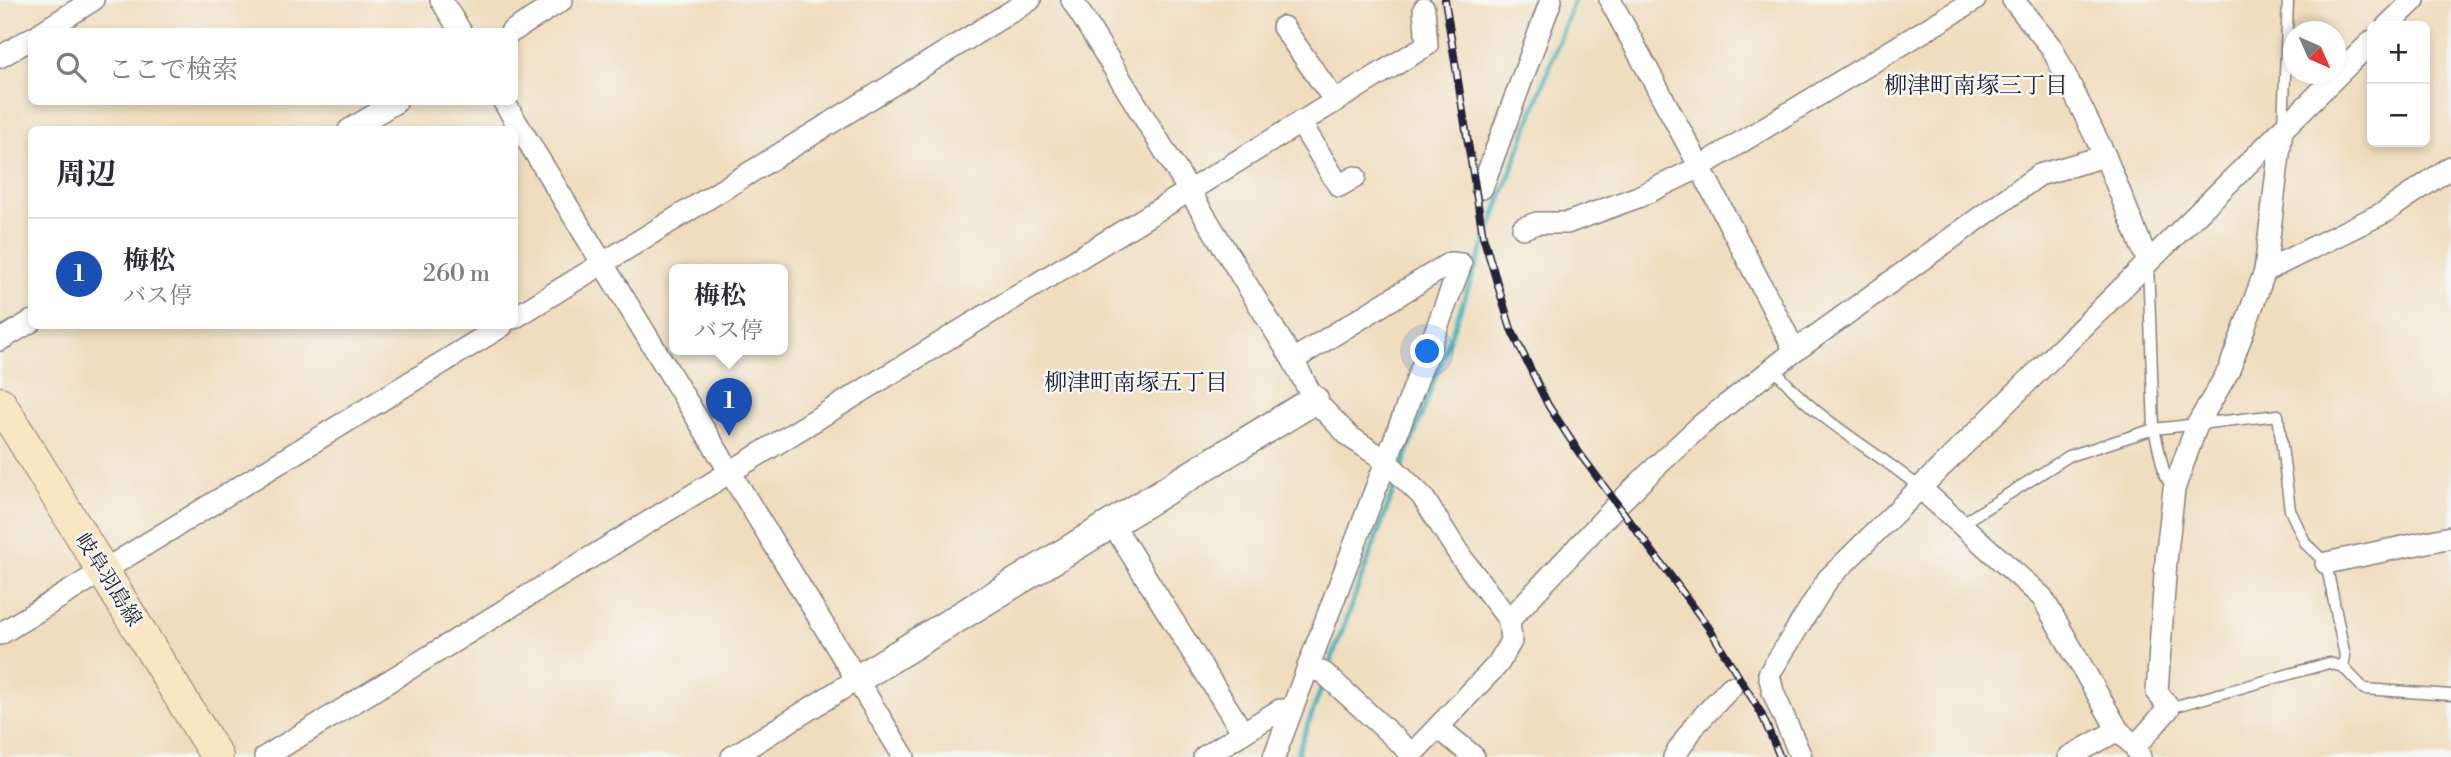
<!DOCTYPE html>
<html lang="ja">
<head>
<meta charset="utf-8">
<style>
  :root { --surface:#fff; --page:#f7f7f7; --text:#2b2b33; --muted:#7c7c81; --line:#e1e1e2; --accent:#1f6fb2 }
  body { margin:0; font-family:"Libre Bodoni","Noto Serif JP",serif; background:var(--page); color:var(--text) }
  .controls { position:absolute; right:21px; top:21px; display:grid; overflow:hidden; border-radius:10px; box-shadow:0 4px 10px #0003 }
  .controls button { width:63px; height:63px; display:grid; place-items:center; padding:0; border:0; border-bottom:2px solid var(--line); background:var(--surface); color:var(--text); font:35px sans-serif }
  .compass { position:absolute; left:2283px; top:21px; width:63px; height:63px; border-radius:50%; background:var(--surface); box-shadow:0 4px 10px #0003; rotate:135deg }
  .you { position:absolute; left:1428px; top:352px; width:24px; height:24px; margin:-18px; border:5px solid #fff; border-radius:50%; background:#1a73e8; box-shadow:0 0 0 10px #1a73e833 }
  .badge { display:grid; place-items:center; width:46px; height:46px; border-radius:50%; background:var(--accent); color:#fff; font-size:23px; font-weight:700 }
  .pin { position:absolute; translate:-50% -58px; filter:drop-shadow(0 2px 4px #0008) }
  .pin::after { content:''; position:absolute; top:37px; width:24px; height:21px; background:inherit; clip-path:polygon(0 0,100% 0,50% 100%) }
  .popup { position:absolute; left:669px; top:264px; width:119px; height:91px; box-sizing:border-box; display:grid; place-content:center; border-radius:10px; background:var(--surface); filter:drop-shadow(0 2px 5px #0005); font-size:23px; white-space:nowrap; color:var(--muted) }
  .popup b { font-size:26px; color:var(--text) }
  .popup::after { content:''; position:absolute; left:50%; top:100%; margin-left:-14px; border:14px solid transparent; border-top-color:var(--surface) }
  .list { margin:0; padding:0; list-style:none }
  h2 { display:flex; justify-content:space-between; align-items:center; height:91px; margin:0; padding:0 28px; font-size:30px }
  h2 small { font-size:23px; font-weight:400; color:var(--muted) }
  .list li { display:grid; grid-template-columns:46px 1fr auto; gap:21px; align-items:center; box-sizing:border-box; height:112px; padding:0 28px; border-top:2px solid var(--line) }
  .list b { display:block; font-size:26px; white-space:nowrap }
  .list p { margin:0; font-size:23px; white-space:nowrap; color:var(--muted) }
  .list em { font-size:23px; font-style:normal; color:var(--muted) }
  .icon { flex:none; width:38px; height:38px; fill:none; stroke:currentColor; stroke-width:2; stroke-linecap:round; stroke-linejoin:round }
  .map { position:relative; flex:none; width:2451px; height:757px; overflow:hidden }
  .search { position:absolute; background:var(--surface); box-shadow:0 4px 10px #0003; left:28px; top:28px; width:490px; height:77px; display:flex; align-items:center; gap:18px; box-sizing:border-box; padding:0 24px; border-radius:10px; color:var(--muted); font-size:26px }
  .panel { position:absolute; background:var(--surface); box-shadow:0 4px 10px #0003; left:28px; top:126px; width:490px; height:203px; border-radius:10px }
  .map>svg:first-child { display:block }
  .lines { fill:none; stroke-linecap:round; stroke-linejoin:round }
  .stream { stroke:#42b3bb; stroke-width:5 }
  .service-casing { stroke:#89807c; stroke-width:13 }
  .minor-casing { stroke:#89807c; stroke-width:24 }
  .tertiary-casing { stroke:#89807c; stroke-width:31 }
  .secondary-casing { stroke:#89807c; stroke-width:34 }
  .service { stroke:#fff; stroke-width:10 }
  .minor { stroke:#fff; stroke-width:21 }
  .tertiary { stroke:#fff; stroke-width:28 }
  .secondary { stroke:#f9e7c3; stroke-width:32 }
  .rail-casing { stroke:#22223b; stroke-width:8 }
  .rail { stroke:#f6f6f2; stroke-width:5; stroke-dasharray:16; stroke-linecap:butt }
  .labels { text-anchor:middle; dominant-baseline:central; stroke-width:5; stroke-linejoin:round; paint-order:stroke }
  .street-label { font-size:21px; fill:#22223b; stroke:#f6f6f2 }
  .neighbourhood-label { font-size:23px; fill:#22223b; stroke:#f6f6f2 }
</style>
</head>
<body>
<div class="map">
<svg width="2451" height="757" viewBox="0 0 2451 757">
  <rect width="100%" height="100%" fill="#f6f6f2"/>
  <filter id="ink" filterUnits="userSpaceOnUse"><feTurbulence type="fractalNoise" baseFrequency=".0143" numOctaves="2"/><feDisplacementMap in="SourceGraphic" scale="14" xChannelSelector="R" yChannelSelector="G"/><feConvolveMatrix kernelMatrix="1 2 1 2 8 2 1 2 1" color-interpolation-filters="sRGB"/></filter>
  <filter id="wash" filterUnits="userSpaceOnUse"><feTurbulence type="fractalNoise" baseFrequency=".00686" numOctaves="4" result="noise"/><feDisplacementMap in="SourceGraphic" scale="28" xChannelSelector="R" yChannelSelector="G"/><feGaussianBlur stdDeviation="1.57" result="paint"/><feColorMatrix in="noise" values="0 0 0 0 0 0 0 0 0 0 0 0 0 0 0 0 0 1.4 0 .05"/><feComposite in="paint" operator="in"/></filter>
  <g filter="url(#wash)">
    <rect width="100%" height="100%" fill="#f0ddbd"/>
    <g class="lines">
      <g class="stream">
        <path d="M1402,468L1574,0"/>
        <path d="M1328,669L1397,481"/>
        <path d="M1296,757L1324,681"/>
      </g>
    </g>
  </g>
  <g filter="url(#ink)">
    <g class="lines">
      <defs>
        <g id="service">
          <path d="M2283,126L2288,0"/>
          <path d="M2148,262L2154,429L2165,476L2174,489"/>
          <path d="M1774,368C1812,418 1871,447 1919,487"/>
          <path d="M1961,524L2069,456L2154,429L2278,415L2290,510L2306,544L2326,563L2345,656L2343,667"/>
          <path d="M2169,708L2329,663L2343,667L2364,689L2451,695"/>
        </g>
        <g id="minor">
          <path d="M441,0L461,32"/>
          <path d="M1072,0L1293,360L1314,400L1350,437L1385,460L1422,496L1461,557L1509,620L1511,641L1498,664L1412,754L1324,673L1308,667"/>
          <path d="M1610,0L1700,167L1795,351"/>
          <path d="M2013,0L2052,48L2105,156L2148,262"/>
          <path d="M2387,26L2414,0"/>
          <path d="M1283,27L1335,101"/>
          <path d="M42,32L93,0"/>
          <path d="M511,32L562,0"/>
          <path d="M0,57L32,38"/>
          <path d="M504,102L904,757"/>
          <path d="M1300,122L1339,186L1355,177"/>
          <path d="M349,130L396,102"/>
          <path d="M1482,188L1551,0"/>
          <path d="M1523,228L1537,223H1567L1638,197L1700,167L1975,0"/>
          <path d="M2265,271L2385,212L2451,167"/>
          <path d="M514,318L1030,0"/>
          <path d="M0,340L32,321"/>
          <path d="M1919,487L2042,597L2118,730L2135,747L2140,757"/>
          <path d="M1112,523L1243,733"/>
          <path d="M2326,563L2451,537"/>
          <path d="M1509,620L1618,504L1661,462L1701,425L1795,351L2039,175L2105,156"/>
          <path d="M0,634L502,326"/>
          <path d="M1438,727L1474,757"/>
          <path d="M2135,747L2169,708L2157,692L2166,561L2174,489L2197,425L2229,370L2265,271L2282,129"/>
          <path d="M265,757L1427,45L1424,9"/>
          <path d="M732,757L856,680"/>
          <path d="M1204,757L1280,710H1290"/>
          <path d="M1274,757L1461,264L1450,263L1293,360"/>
          <path d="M1674,757L1695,725L1731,687"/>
          <path d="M1801,757L1773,692L1769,674L1828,579L2372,41"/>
          <path d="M2069,757L2118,730"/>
        </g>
        <path id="tertiary" d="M856,680L1314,400"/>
        <path id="secondary" d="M0,403L217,757"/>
      </defs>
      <use href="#service" class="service-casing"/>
      <use href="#minor" class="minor-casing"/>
      <use href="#tertiary" class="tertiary-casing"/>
      <use href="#secondary" class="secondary-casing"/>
      <use href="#service" class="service"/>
      <use href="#minor" class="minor"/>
      <use href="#tertiary" class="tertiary"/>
      <use href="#secondary" class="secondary"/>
      <defs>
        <path id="rail" d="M1445,0L1483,236L1511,329L1548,405L1580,454L1709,628L1761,713L1780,757"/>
      </defs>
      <use href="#rail" class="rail-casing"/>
      <use href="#rail" class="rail"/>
    </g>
  </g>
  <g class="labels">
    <g class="street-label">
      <text transform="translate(108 580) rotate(58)">岐阜羽島線</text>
    </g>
    <g class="neighbourhood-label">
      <text x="1976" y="86">柳津町南塚三丁目</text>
      <text x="1136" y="383">柳津町南塚五丁目</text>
    </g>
  </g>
</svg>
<div class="controls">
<button>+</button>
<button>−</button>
</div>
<svg class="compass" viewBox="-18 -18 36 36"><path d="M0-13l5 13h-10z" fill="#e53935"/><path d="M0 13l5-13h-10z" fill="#7c7c81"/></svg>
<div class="you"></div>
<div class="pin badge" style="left:729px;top:436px;background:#1a4fb4">1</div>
<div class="popup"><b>梅松</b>バス停</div>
<div class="search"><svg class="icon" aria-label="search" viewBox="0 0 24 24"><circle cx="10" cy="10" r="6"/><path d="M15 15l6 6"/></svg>ここで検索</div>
<section class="panel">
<h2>周辺<small></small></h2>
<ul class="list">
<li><span class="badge" style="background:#1a4fb4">1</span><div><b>梅松</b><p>バス停</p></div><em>260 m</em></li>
</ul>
</section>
</div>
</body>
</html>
